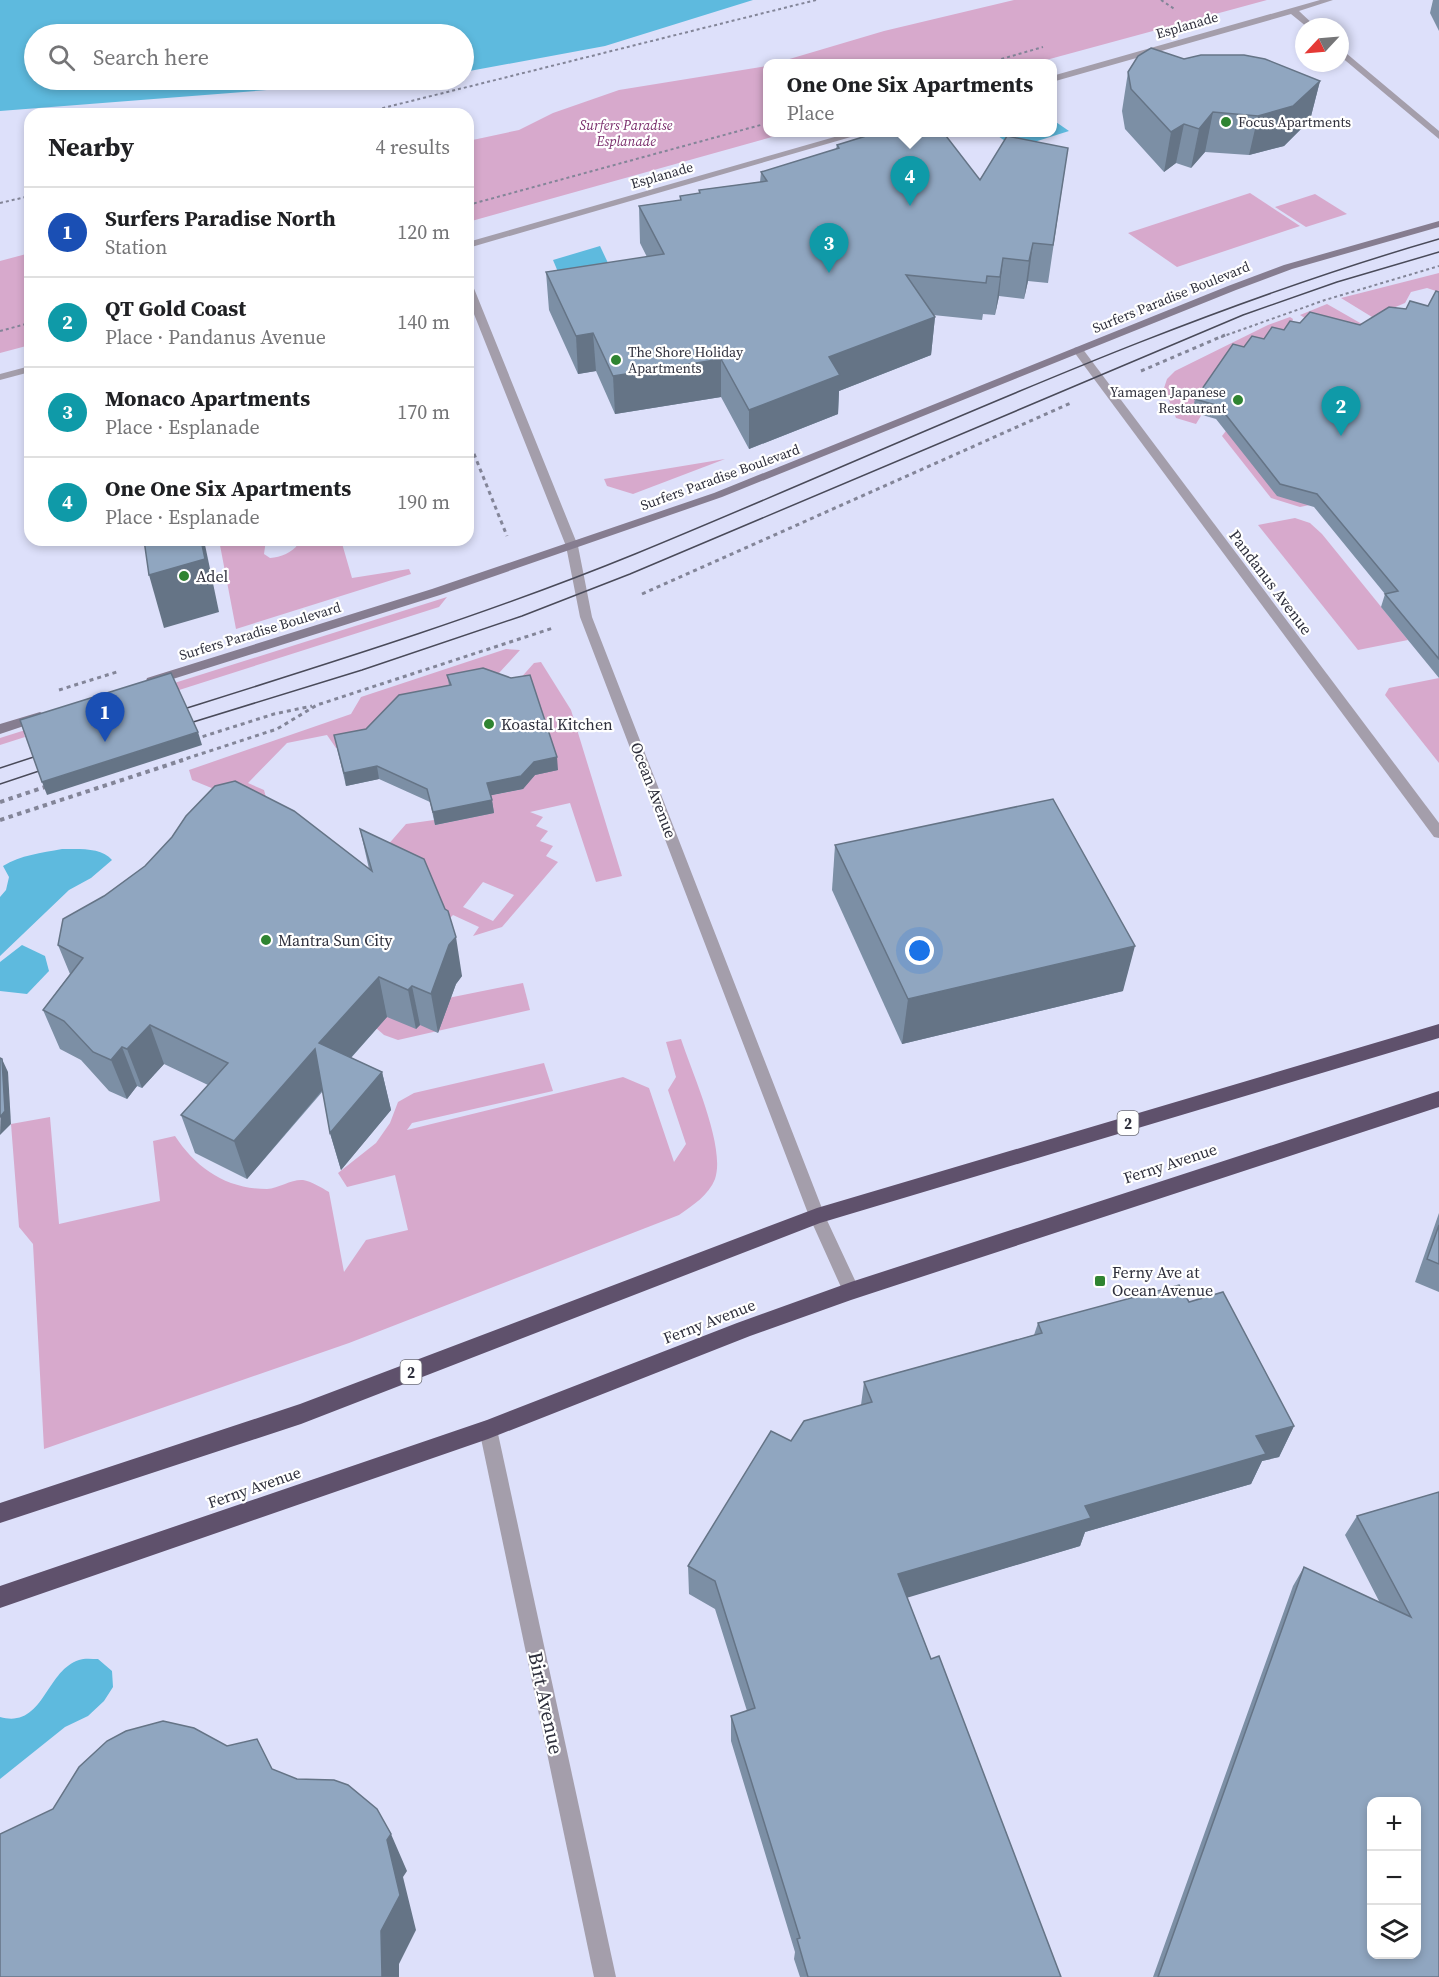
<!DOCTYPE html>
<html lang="en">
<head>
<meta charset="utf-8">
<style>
  :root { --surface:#fff; --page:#f2f2f2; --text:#202124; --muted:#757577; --line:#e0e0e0; --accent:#2f8431 }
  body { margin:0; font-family:"Source Serif 4",serif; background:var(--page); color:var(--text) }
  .controls { position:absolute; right:18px; bottom:18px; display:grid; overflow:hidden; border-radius:12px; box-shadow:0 3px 9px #0003 }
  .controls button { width:54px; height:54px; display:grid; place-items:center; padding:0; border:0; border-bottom:2px solid var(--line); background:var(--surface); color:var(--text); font:30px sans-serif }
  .compass { position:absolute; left:1295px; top:18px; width:54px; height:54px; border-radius:50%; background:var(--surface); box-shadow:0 3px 9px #0003; rotate:244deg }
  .you { position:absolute; left:920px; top:951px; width:21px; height:21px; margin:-15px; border:4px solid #fff; border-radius:50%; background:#1a73e8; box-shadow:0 0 0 9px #1a73e833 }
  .badge { display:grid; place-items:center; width:39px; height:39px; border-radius:50%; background:var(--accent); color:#fff; font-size:20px; font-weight:700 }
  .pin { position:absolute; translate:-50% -50px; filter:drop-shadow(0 2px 3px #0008) }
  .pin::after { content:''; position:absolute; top:32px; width:21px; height:18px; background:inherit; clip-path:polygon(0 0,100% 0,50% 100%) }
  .popup { position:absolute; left:763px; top:59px; width:294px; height:78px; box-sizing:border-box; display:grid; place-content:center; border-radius:12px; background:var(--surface); filter:drop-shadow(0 2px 4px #0005); font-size:20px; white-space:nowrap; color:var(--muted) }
  .popup b { font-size:22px; color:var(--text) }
  .popup::after { content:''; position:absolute; left:50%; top:100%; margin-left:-12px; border:12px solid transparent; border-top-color:var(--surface) }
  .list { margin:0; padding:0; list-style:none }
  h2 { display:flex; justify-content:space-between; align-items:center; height:78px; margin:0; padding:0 24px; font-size:26px }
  h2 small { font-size:20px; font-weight:400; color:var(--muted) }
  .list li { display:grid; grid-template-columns:39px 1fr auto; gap:18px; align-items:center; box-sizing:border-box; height:90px; padding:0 24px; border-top:2px solid var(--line) }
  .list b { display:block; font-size:22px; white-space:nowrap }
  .list p { margin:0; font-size:20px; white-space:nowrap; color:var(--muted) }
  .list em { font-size:20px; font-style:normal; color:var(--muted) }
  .icon { flex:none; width:33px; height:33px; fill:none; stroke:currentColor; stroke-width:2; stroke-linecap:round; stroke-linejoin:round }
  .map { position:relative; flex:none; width:1439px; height:1977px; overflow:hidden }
  .search { position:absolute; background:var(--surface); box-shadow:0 3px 9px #0003; left:24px; top:24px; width:450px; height:66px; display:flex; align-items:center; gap:15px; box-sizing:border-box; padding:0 21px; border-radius:33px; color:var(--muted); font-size:22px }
  .panel { position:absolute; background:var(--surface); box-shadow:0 3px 9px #0003; left:24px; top:108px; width:450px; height:438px; border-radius:18px }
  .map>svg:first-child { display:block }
  .green { fill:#d7a9cc; fill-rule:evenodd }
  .water { fill:#5ebade }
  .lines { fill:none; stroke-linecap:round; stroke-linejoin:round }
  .path-far2 { stroke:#838598; stroke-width:2; stroke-dasharray:3 3; stroke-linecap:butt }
  .path-far1 { stroke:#838598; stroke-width:3; stroke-dasharray:4 4; stroke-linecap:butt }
  .path { stroke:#838598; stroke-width:4; stroke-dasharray:4.5 4.5; stroke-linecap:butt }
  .street { fill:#a49eab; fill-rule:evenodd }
  .secondary { fill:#867d90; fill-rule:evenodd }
  .highway { fill:#5f516c; fill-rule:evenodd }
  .tram { stroke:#494a59; stroke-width:1.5 }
  .wall { fill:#7c8fa5 }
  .shaded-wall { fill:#657486 }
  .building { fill:#90a6c0; stroke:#657486; stroke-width:1.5; fill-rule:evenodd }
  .poi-dot { fill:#2f8431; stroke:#fff; stroke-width:2 }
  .labels { text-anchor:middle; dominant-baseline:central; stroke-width:4.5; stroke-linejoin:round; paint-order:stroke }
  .far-street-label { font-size:14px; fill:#2f303d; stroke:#fff }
  .far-poi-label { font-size:14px; fill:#2f303d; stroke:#fff; text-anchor:start }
  .far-park-label { font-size:14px; font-style:italic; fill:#7b2f6d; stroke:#fff }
  .shield { fill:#fff; stroke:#6d6e77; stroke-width:1.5 }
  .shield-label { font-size:15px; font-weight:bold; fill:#2f303d }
  .poi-label { font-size:16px; fill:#2f303d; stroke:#fff; text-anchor:start }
  .street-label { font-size:16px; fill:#2f303d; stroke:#fff }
  .near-street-label { font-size:20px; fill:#2f303d; stroke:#fff }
</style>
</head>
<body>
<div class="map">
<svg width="1439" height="1977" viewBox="0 0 1439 1977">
  <rect width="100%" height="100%" fill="#dde0fa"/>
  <g class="green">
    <path d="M1014,0H1267L1035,63H776L884,31Z"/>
    <path d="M767,66L768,132L786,133L468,222V141L519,130L553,113L619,90Z"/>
    <path d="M1250,193L1300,226L1177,267L1128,233Z"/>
    <path d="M1315,194L1347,214L1306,227L1275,207Z"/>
    <path d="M30,253V345L0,353V261Z"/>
    <path d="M1439,273V292L1427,288L1411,292L1405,303L1372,317L1341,298Z"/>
    <path d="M1327,304L1362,324L1354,337L1316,325L1300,315Z"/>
    <path d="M1290,317L1293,319L1292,322L1305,326L1193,411L1202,414L1196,424L1176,418L1164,388L1167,379L1175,371L1268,325Z"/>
    <path d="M1232,423L1324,502L1300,507L1271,498L1222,436Z"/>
    <path d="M725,459L633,494L607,486L604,479Z"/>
    <path d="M1295,518L1310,523L1322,534L1408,640L1358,650L1258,525Z"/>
    <path d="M219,540H266L264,554L270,558C281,557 292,553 298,544L292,540H341L352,578L409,569L411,574L236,629Z"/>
    <path d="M447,597L439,607L176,691L173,686L24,734L25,737L0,745V738Z"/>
    <path d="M506,649L520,650L499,673L369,742L336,748L327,735L287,743L248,783L264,790L267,801L260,808L192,780L189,770L351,714L361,697Z"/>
    <path d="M541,662L571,710L622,876L596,882L570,803L530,812L543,817L536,826L548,831L540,841L553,846L546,856L558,862L502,927L473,936L479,927L453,915L449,919L367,869L406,824L434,820L435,825L493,813L488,796L523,789L510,690L534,663ZM483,882L514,895L493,921L463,907Z"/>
    <path d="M1439,678V763L1385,695L1389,688Z"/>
    <path d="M523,983L530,1010L398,1040L384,1035L367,1020L443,999Z"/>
    <path d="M681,1039C692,1073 726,1147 715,1179C709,1195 692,1206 679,1215L349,1343L44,1449L33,1244L19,1227L11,1124L50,1117L59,1224L160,1201L153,1141L175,1136C196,1168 226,1189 267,1189C279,1188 292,1179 303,1180C311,1181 322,1188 329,1192L344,1272L366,1240L408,1230L395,1175L347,1187L338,1173L376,1143L390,1123L398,1102L414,1093L544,1063L553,1091L412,1123L407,1130L623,1077L649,1088L674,1162L686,1144L668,1090L676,1077L666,1042Z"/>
  </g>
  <g class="water">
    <path d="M0,0H753L605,46L464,72V34H34V80H396L0,111Z"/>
    <path d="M1053,120L1069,131L1015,148L998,136L1009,133L1052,132Z"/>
    <path d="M600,246L608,263L558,272L553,260Z"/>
    <path d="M62,849C78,849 102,847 112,860L91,878L69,890L0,956V897L6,890L9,877L3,866C21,855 41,853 62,849Z"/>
    <path d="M22,945L45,956L49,971L27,994L0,991V962Z"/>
    <path d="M98,1659L112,1671L113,1687L104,1701L88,1716L65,1727L0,1779V1717C44,1729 45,1671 79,1660C84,1658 92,1659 98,1659Z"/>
  </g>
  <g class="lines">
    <g class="path-far2">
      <path d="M1161,0L1176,10"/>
      <path d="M984,64L1043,47"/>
      <path d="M359,114L816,0"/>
      <path d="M0,203L30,196"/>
      <path d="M468,205L768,123"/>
      <path d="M0,331L30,323"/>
      <path d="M1221,337L1325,300L1439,266"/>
    </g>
    <g class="path-far1">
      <path d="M1141,371L1225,335"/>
      <path d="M468,439L507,536"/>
      <path d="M642,594L1073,402"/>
      <path d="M59,690L120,671"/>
      <path d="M195,739L274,714L312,706"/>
      <path d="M179,761L277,729L317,705L553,628"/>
    </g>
    <g class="path">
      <path d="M0,802L48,786"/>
      <path d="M0,820L183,760"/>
    </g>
    <g class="street">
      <path d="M1320,0H1333L1299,11L1316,27H1307L1291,14L1052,82V76Z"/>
      <path d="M1340,48L1439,131V139L1340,56Z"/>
      <path d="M852,132H868L468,248V242Z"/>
      <path d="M468,283L473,286L578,546L592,617L825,1216L860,1291L857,1296L851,1298L845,1296L809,1216L580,617L566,546L468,299Z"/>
      <path d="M1078,347L1082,348L1439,823V838L1434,837L1074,352V348Z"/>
      <path d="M30,366V372L0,380V374Z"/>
      <path d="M488,1421L494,1423L497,1429L616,1977H594L479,1429L482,1423Z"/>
    </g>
    <g class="secondary">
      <path d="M1439,221V227L1292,269L1236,290L722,497L440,595L157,684L152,685L146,681L147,678L432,589L714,493L1228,286L1284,265Z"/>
      <path d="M40,712L47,716L45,719L0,734V724Z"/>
    </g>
    <g class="highway">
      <path d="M1439,1024V1038L820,1223L301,1424L0,1523V1503L300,1404L817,1208Z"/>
      <path d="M1439,1091V1107L851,1300L750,1336L488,1439L0,1608V1586L487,1420L737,1323L851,1282Z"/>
    </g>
    <g class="tram">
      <path d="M171,713C327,664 483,616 635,554C901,445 1161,319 1439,239"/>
      <path d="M177,727L362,670L522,616L630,574L1243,315L1337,282L1439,252"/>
      <path d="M0,768L49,752"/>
      <path d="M0,784L54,766"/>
    </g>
  </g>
  <g class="wall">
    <path d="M1433,0H1439V31L1430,13Z"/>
    <path d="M1184,59L1320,81L1310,120L1284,146L1249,155L1205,152L1191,168L1176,163L1164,172L1125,129L1122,111L1128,72Z"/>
    <path d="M837,145L980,180L1068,148L1048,283L1028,281L1024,299L999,296L995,315L983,314L982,320L933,315L935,317L931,355L839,391L838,414L749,449L721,397L615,414L596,371L578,374L549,310L546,272L647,257L640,243L639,206L680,200V196L699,194V190L760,182L761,172L836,149Z"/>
    <path d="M1439,292V678L1381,607L1385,594L1314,507L1277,496L1216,419L1192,412L1195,399L1244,347L1300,323L1360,325L1406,309L1428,306Z"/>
    <path d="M447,675L558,770L535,775L523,789L491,795L494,813L435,825L430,802L379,779L346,786L334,735L366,729L449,685Z"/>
    <path d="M360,829L462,976L456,984L438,1033L420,1025L416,1029L387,1017L351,1058L382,1072L391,1110L341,1170L330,1133L323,1091L247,1179L195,1153L181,1115L208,1085L164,1064L142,1088L137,1086L127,1099L109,1091L81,1060L60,1049L43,1010L70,974L58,945L369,869Z"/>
    <path d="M835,845L1123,991L902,1044L832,890Z"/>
    <path d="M1439,1213V1292L1415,1282Z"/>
    <path d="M1189,1302L1294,1426L1279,1457L1262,1461L1251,1484L1085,1532L1080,1546L907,1597L931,1659L1061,1977H800L794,1959L795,1952L731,1741V1716L747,1711L715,1609L689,1594L688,1566L791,1441L861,1405L864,1382L1034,1335L1038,1323Z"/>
    <path d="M1439,1492V1977H1153L1293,1586L1304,1567L1380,1603L1345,1535L1357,1516Z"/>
  </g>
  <g class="shaded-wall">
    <path d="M1320,81L1310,120L1284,146L1249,155L1258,116Z"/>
    <path d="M1213,112L1205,152L1191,168L1199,129Z"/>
    <path d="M1184,124L1176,163L1164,172L1171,132Z"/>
    <path d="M1033,243L1028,281L1024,299L1029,261Z"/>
    <path d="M1003,258L999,296L995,315L1000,277Z"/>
    <path d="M935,317L931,355L839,391L838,414L749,449V410L829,357Z"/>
    <path d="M593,333L596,371L578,374L576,336Z"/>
    <path d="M721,359V397L615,414L613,376Z"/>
    <path d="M201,540H204L219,612L164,628L149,575Z"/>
    <path d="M198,732L202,745L47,795L42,782Z"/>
    <path d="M557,757L558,770L535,775L523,789L488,796L487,783L534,762Z"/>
    <path d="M377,766L379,779L346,786L344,773Z"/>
    <path d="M492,800L494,813L435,825L433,812Z"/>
    <path d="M456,937L462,976L456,984L438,1033L431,994L449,945Z"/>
    <path d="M1135,946L1123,991L902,1044L908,999Z"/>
    <path d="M379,977L387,1017L329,1082L319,1043Z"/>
    <path d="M412,986L420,1025L416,1029L408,990Z"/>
    <path d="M150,1025L164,1064L142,1088L127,1049Z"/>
    <path d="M122,1047L137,1086L127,1099L111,1060Z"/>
    <path d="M315,1049L325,1087L247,1179L234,1141Z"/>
    <path d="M2,1059L8,1072L11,1124L0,1135Z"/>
    <path d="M382,1072L391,1110L341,1170L330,1133Z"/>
    <path d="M1294,1426L1279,1457L1262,1461L1251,1484L1085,1532L1080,1546L893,1602L898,1574L1256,1436Z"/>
    <path d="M391,1834L407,1871L403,1877L416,1930L399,1964V1977H382L381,1931L387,1840Z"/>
  </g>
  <g class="building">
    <path d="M1151,48L1184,59L1201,55H1244L1265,59L1320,81L1293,106L1258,116L1213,112L1199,129L1184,124L1171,132L1131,89L1128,72L1138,56Z"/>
    <path d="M879,132H943L980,180L1007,136L1068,148L1053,245L1033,243L1029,261L1003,258L1000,277L987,276L986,283L906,275L935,317L829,357L840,375L749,410L721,359L613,376L593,333L576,336L546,272L664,254L639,206L681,200L680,196L700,193L699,190L767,181L761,172L839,148L837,145Z"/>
    <path d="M1436,291L1439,292V659L1385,594L1398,591L1317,494L1280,484L1219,406L1195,399L1233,344L1244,347L1252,336L1264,339L1272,327L1284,330L1290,321L1300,323L1310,312L1360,325L1389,307L1406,309L1410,301L1428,306Z"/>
    <path d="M144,540H201L205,559L149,575Z"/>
    <path d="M483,668L511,678L530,675L557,757L534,762L521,776L487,783L492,800L433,812L427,789L377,766L344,773L334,735L366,729L399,695L451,685L447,675Z"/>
    <path d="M171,673L198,732L42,782L20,720Z"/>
    <path d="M235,781L294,811L372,871L360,829L424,859L445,909L448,911L456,937L449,945L431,994L412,986L408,990L379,977L319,1043L382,1072L330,1133L315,1049L234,1141L181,1115L228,1063L150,1025L127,1049L122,1047L111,1060L93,1052L64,1021L43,1010L83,958L58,945L63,919L104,896L145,866L172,837L186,816L215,786Z"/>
    <path d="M1053,799L1135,946L908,999L835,845Z"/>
    <path d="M0,1058L2,1059L5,1111L0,1117Z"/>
    <path d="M1439,1225V1264L1427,1259Z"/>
    <path d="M1179,1285L1189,1302L1223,1292L1294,1426L1256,1436L1266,1454L1085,1506L1091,1518L898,1574L931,1659L939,1656L1061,1977H808L797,1939L800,1938L731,1716L755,1708L715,1581L688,1566L771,1431L791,1441L804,1421L872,1402L864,1382L1042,1333L1038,1323Z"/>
    <path d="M1439,1492V1977H1158L1304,1567L1411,1617L1357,1516ZM1371,1802H1416V1954H1371Z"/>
    <path d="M163,1721L194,1728L227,1746L257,1739L272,1769L297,1779L334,1780L348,1785L377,1809L391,1834L387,1840L400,1895L381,1931L382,1977H0V1834L53,1809L79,1767L107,1741L126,1731Z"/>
  </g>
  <g class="poi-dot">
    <circle cx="1226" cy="122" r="6"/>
    <circle cx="616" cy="360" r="6"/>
    <circle cx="1238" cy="400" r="6"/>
    <circle cx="184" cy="576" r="6"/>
    <circle cx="489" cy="724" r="6"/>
    <circle cx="266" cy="940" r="6"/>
    <rect x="1094" y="1275" width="12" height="12" rx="3"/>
  </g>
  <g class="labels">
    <g class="far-street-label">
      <text transform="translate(1187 25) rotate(-16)">Esplanade</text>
      <text transform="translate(662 175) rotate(-16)">Esplanade</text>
      <text transform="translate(1171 297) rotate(-22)">Surfers Paradise Boulevard</text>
      <text transform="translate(720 477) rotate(-20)">Surfers Paradise Boulevard</text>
      <text transform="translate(260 631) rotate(-17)">Surfers Paradise Boulevard</text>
    </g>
    <g class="far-poi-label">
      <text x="1238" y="122">Focus Apartments</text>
      <text x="628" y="352">The Shore Holiday<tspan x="628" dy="16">Apartments</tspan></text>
      <text x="1226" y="392" text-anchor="end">Yamagen Japanese<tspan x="1226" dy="16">Restaurant</tspan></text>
    </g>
    <g class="far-park-label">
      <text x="626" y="125">Surfers Paradise<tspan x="626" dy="16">Esplanade</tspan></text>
    </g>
    <g class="shield">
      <rect x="1117.5" y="1111" width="21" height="24" rx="4.5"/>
      <rect x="400.5" y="1360" width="21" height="24" rx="4.5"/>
    </g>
    <g class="shield-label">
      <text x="1128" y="1123">2</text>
      <text x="411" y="1372">2</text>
    </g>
    <g class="poi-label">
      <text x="196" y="576">Adel</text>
      <text x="501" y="724">Koastal Kitchen</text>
      <text x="278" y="940">Mantra Sun City</text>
      <text x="1112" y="1272">Ferny Ave at<tspan x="1112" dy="18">Ocean Avenue</tspan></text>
    </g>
    <g class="street-label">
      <text transform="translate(1271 582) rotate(53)">Pandanus Avenue</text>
      <text transform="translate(654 790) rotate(69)">Ocean Avenue</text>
      <text transform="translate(1170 1163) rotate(-18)">Ferny Avenue</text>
      <text transform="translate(709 1321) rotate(-21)">Ferny Avenue</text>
      <text transform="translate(254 1487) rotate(-19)">Ferny Avenue</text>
    </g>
    <g class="near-street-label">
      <text transform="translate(546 1703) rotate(78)">Birt Avenue</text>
    </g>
  </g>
</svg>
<div class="controls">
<button>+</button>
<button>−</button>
<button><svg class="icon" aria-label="layers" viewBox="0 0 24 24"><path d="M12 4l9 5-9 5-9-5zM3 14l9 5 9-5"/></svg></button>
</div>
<svg class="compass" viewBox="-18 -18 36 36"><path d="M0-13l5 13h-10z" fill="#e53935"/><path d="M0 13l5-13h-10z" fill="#757577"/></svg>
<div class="you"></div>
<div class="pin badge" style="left:105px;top:742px;background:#1a4fb4">1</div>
<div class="pin badge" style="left:1341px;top:436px;background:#0f9aa8">2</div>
<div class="pin badge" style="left:829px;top:273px;background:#0f9aa8">3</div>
<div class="pin badge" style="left:910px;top:206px;background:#0f9aa8">4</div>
<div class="popup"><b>One One Six Apartments</b>Place</div>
<div class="search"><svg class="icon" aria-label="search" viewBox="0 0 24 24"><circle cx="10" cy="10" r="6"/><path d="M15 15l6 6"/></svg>Search here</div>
<section class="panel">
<h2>Nearby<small>4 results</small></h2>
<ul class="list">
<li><span class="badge" style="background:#1a4fb4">1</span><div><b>Surfers Paradise North</b><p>Station</p></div><em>120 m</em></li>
<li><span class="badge" style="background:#0f9aa8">2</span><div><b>QT Gold Coast</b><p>Place · Pandanus Avenue</p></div><em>140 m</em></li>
<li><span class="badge" style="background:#0f9aa8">3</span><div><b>Monaco Apartments</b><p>Place · Esplanade</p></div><em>170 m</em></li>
<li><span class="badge" style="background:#0f9aa8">4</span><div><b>One One Six Apartments</b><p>Place · Esplanade</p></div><em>190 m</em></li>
</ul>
</section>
</div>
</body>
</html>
